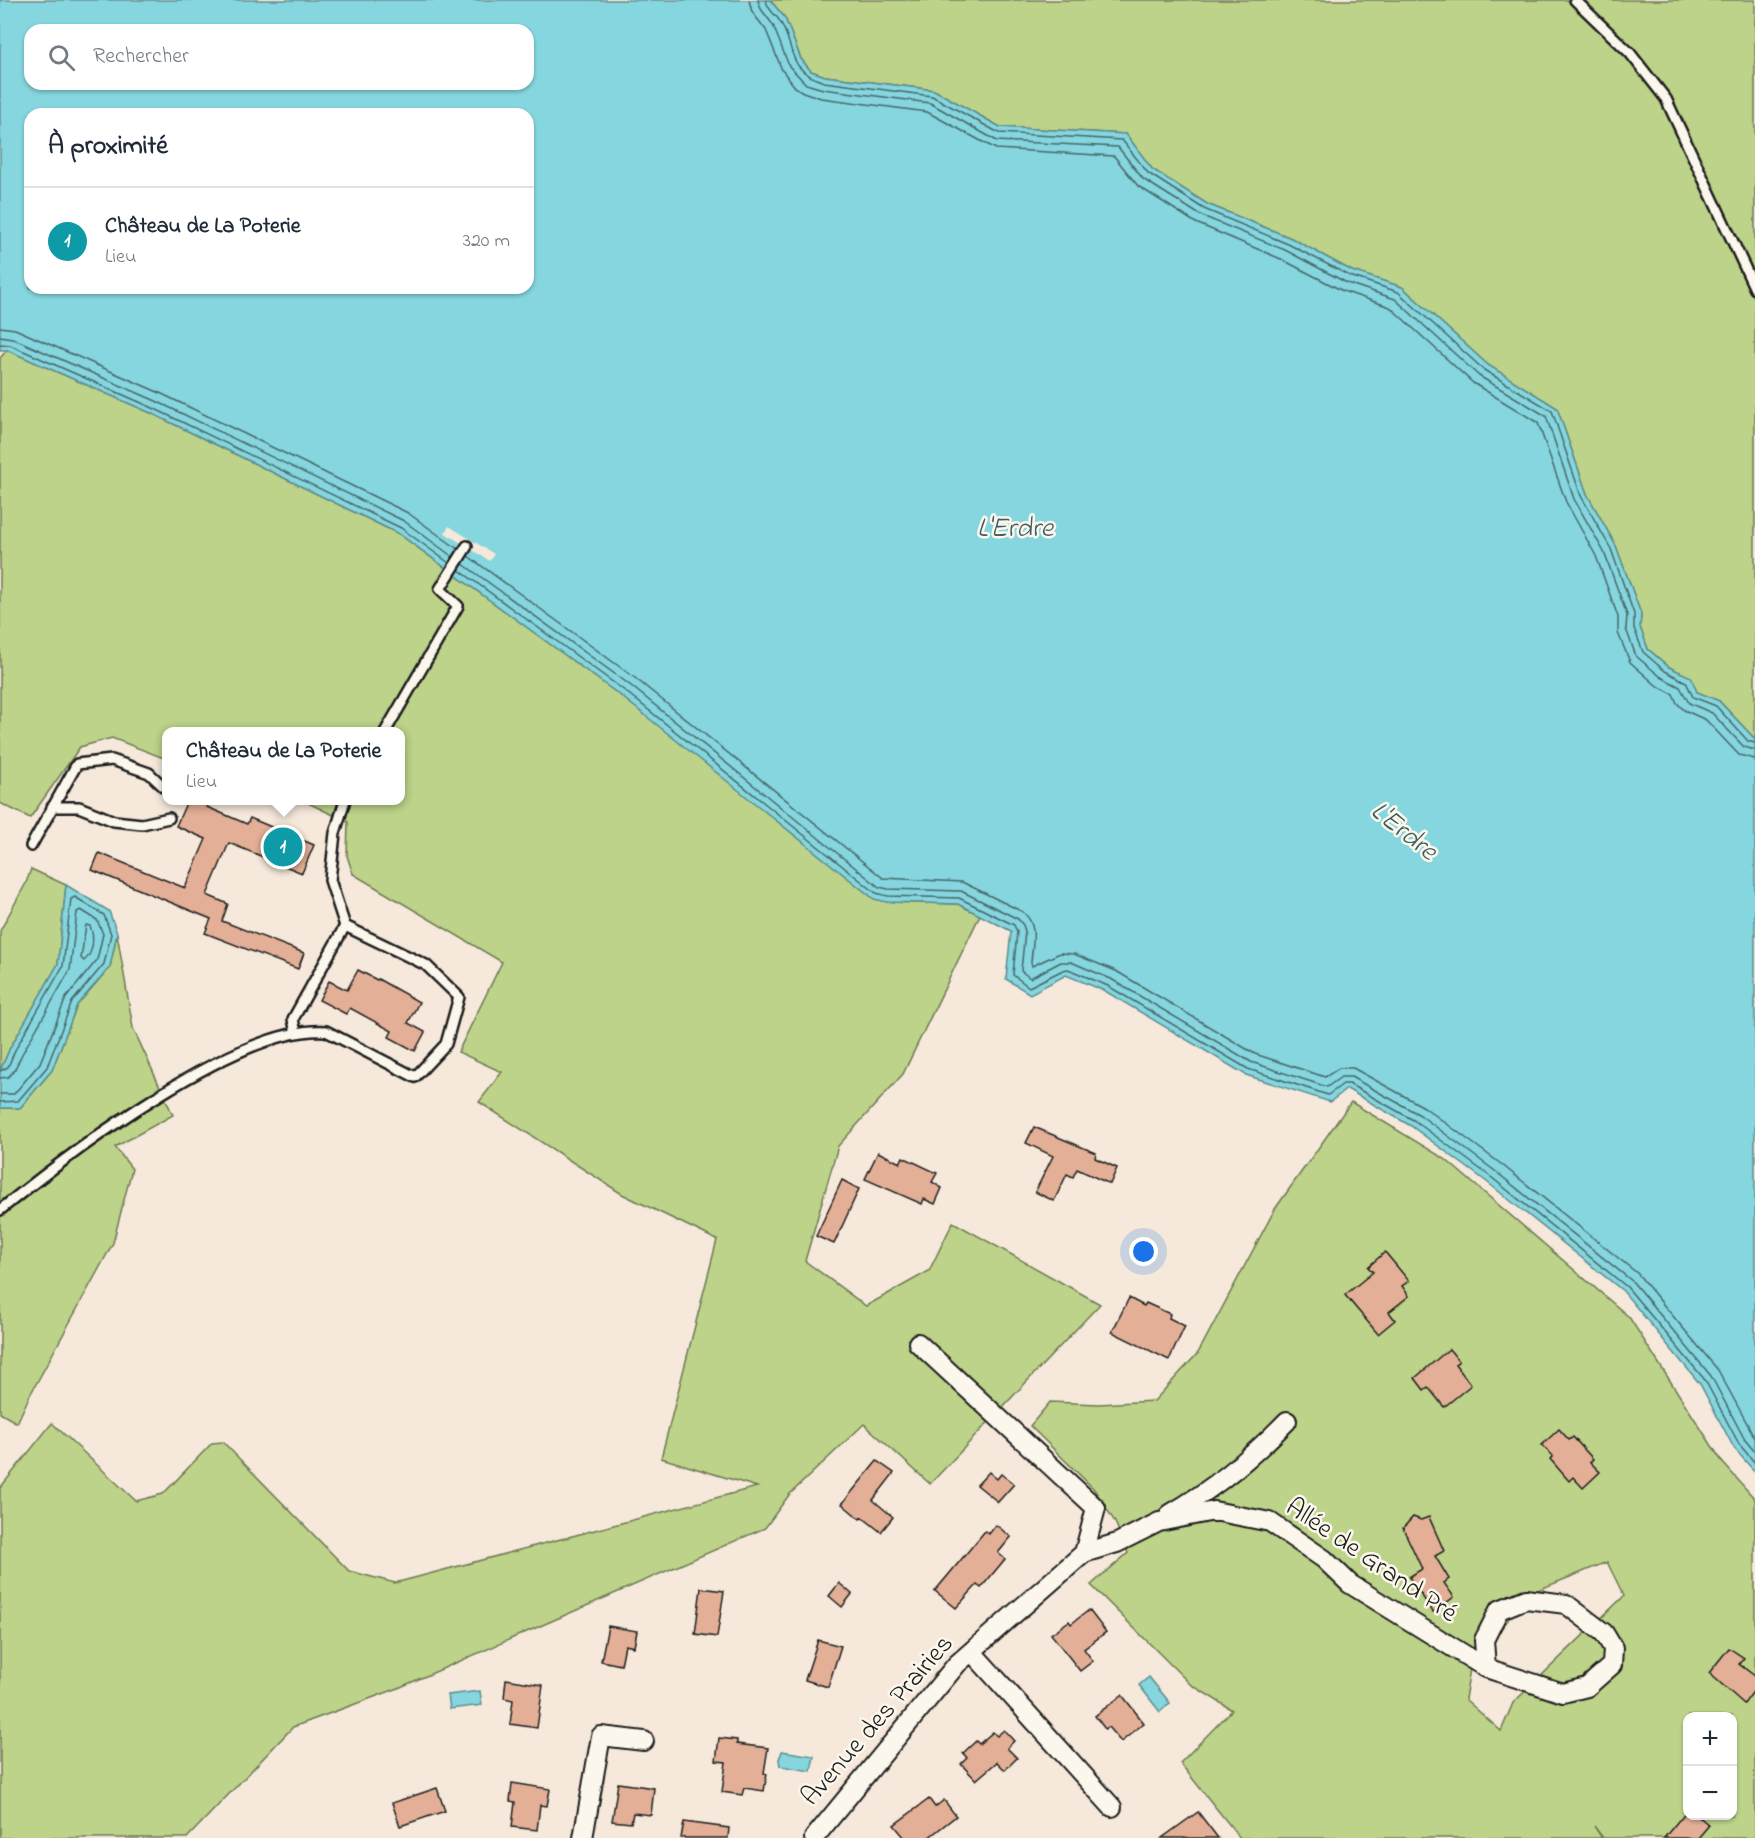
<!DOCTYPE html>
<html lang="fr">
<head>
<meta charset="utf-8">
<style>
  :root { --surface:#fff; --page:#f2f2f3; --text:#1f2937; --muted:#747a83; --line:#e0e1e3; --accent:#1a73e8 }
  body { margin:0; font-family:"Indie Flower",sans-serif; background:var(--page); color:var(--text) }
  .controls { position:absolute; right:18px; bottom:18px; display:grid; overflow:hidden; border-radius:12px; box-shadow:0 2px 4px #0004 }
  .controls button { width:54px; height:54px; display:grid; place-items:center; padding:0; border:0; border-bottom:2px solid var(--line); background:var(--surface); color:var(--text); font:30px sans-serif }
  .you { position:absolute; left:1144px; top:1252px; width:21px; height:21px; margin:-15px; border:4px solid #fff; border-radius:50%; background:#1a73e8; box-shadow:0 0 0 9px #1a73e833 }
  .badge { display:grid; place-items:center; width:39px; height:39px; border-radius:50%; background:var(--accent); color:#fff; font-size:20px; font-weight:700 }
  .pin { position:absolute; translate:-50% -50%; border:3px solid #fff; box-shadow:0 2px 6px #0006 }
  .popup { position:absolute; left:162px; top:727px; width:243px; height:78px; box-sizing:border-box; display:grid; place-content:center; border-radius:12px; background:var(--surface); filter:drop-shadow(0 2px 4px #0005); font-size:20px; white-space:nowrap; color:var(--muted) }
  .popup b { font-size:22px; color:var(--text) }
  .popup::after { content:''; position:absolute; left:50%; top:100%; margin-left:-12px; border:12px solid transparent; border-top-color:var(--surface) }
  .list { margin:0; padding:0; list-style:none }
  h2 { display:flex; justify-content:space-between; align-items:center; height:78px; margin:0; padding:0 24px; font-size:26px }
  h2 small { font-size:20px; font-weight:400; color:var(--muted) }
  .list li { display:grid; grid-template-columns:39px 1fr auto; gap:18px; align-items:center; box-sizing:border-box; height:108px; padding:0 24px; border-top:2px solid var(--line) }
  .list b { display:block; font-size:22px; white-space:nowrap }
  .list p { margin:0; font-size:20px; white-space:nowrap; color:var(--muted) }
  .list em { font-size:20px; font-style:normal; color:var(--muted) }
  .icon { flex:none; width:33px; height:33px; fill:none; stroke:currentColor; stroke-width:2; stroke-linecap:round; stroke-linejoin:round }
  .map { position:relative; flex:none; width:1755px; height:1838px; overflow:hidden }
  .search { position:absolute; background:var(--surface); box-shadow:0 2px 4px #0004; left:24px; top:24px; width:510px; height:66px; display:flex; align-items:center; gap:15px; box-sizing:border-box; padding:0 21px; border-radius:18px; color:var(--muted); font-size:22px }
  .panel { position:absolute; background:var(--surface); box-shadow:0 2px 4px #0004; left:24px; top:108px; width:510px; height:186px; border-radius:18px }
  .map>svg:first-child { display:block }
  .green { fill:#bcd389; stroke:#6c7852; stroke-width:1.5; fill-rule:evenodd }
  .water { fill:#85d6de; stroke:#5b8c90; stroke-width:1.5; fill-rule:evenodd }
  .pier { fill:#f6e9db }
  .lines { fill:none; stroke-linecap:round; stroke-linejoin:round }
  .shore { stroke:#46666a; stroke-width:1.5 }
  .building { fill:#e3af96; stroke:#1c1c1c; stroke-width:1.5 }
  .service-casing { stroke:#1c1c1c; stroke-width:14 }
  .minor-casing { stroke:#1c1c1c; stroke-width:22 }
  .service { stroke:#fbf7ec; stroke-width:9 }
  .minor { stroke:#fbf7ec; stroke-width:18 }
  .labels { text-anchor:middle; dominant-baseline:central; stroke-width:5; stroke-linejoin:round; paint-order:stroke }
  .street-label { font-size:27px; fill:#1c1c1c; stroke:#fbf7ec }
  .water-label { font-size:28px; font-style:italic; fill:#415d60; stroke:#fbf7ec }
</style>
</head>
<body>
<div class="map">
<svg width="1755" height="1838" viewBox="0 0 1755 1838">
  <rect width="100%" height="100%" fill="#f6e9db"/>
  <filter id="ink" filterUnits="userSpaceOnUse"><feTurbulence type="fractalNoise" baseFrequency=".0167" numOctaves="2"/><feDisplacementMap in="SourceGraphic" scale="12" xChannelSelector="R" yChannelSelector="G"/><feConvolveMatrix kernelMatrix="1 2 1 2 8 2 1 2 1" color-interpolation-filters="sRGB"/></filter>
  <g filter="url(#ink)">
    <g class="green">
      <path d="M770,0H1755V739L1719,701L1697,692L1690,677L1669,667L1648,649L1640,627L1641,614L1616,546L1587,494L1557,408L1488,365L1402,287L1352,271L1291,238L1207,204L1152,169L1126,134L1000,127L934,90L825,76L811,71L801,59L785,18Z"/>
      <path d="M7,350L151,413L399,534L621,696L887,902L958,904L980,915L903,1074L838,1146L805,1261L866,1306L929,1271L953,1222L1100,1304L930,1484L864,1424L789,1495L765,1528L396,1689L293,1727L187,1838H0V1488L52,1423L136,1501L163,1494L212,1443L223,1442L349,1571L395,1583L757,1487L661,1458L717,1240L622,1194L479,1102L502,1072L458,1052L502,962L353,874L347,856L348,822L304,801L400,800V732H166V759L112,738L80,747L30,818L0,803V358Z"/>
      <path d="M31,869L66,885L58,964L10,1048L0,1071V931L26,883Z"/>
      <path d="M117,933L133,1028L173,1115L115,1147L132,1169L113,1243L29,1397L17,1423L0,1413V1108H20L52,1070L77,1005L110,967Z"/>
      <path d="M1351,1102L1445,1159L1629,1317L1723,1463L1755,1499V1838H1603L1594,1826L1602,1838H1240L1180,1763L1232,1710L1190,1684L1091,1585L1128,1553L1115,1522L1094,1489L1030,1426L1050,1402L1099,1404L1154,1401L1198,1353L1275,1209ZM1607,1562L1624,1596L1513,1703L1501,1731L1465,1699L1470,1669L1528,1594ZM1688,1716H1732V1816H1688Z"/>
    </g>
    <g class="water">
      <path d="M0,0H770L785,18L801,59L811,71L825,76L934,90L1000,127L1126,134L1152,169L1207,204L1291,238L1352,271L1402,287L1488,365L1557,408L1587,494L1616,546L1641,614L1640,627L1648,649L1669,667L1691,677L1697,692L1719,701L1755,739V1472L1734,1448L1700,1384L1623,1291L1487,1182L1411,1126L1347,1089L1330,1102L1246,1075L1105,991L1066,975L1030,994L1006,979L1011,931L958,904L887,902L874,899L621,696L399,534L151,413L7,350H0ZM30,30H528V84H30ZM30,114H528V288H30Z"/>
      <path d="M66,885L109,911L117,933L110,967L77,1005L52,1070L20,1108H0V1071L10,1048L58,964Z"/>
      <path d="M1149,1677L1170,1703L1160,1712L1139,1685Z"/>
      <path d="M480,1691L482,1705L450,1709L448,1695Z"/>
      <path d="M782,1751L814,1756L811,1771L780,1766L779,1759Z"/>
    </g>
    <path class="pier" d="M449,526L494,554L490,561L445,533Z"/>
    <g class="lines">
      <g class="shore">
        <path d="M749,0L752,12L766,30L782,70L795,87L803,92L821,98L927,112L996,149L1114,156L1138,186L1196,223L1281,259L1343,291L1390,307L1473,383L1538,423L1566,502L1596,556L1618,617V633L1630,662L1656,685L1673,694L1677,703L1684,710L1706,720L1739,755L1755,759"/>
        <path d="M758,0L761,9L773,25L789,66L806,84L823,89L930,103L997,141L1118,147L1143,179L1200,215L1285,250L1347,283L1395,299L1479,376L1546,416L1574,499L1604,552L1627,615L1626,629L1636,656L1661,677L1680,687L1689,703L1712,713L1744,747L1755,750"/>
        <path d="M766,0C767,9 774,13 779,20C797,47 784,69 824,82L932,96L999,133L1122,140L1148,173L1204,209L1288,244L1350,276L1398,292L1484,370L1552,411L1581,496L1611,549L1634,614V628L1643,652L1665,671L1686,682L1693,697L1716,706L1748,741L1755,743"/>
        <path d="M0,327L15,329L160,393L408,513L458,549"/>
        <path d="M0,336L12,338L156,401L404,521L453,557"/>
        <path d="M0,344L10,345L153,408L401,528L449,563"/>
        <path d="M468,556L635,678L883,878L962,882L1023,912C1039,925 1032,945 1031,963L1032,966L1060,953L1074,954L1116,971L1255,1054L1325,1077L1339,1068H1353L1424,1107L1501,1164L1637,1273L1718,1370L1755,1438"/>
        <path d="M463,564L630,685L879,887L888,889L961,891L1018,919L1023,925L1025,931L1021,971L1030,978L1061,962H1071L1111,979L1251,1062L1327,1087L1341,1077H1351L1420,1115L1495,1171L1632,1281L1711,1376L1745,1440L1755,1452"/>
        <path d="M459,570L625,691L876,893L888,896L959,898L1014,925L1017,932L1013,975L1029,987L1063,970L1068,969L1108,986L1248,1069L1328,1095L1343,1084H1349L1415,1121L1491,1177L1627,1287L1705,1380L1739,1444L1755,1463"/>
        <path d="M86,925L90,926C95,937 93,954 84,961L81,958Z"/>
        <path d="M0,1071L8,1067L15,1050L63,966L71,899L75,897L104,915L111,934L104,964L72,1002L47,1067L18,1101L0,1102"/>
        <path d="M0,1078L8,1077L14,1071L22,1054L70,970L77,912L81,910L97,920L103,934L97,960L66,998L40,1063L14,1094H0"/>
      </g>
    </g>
    <g class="building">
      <path d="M187,801H210L207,807L247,824L250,818L314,845L302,873L229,843L207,895L228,904L222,921L304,953L298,969L205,933L211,919L92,870L99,853L185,888L206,839L176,826Z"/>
      <path d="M358,970L377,980L378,979L419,1002L408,1023L425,1032L415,1051L389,1037L392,1031L350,1008L346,1014L319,1000L329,981L347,990Z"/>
      <path d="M1034,1127L1096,1153L1095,1158L1117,1168L1110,1184L1077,1169L1073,1177L1067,1174L1054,1201L1035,1192L1053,1156L1026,1143Z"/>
      <path d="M878,1152L900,1163L903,1157L937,1173L932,1182L942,1188L935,1204L924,1199L922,1204L865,1179Z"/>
      <path d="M842,1180L859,1189L834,1244L816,1236Z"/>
      <path d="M1385,1252L1409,1281L1402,1286L1409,1296L1389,1312L1395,1320L1378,1334L1345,1295L1373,1272L1368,1267Z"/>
      <path d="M1129,1298L1144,1306L1146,1303L1170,1314L1169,1318L1185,1326L1169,1360L1112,1332Z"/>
      <path d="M1449,1349L1459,1361L1455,1364L1471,1385L1444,1407L1428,1387L1424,1390L1415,1378Z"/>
      <path d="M1559,1429L1569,1440L1573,1437L1593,1459L1590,1462L1600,1472L1583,1488L1573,1477L1569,1481L1550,1459L1553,1456L1542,1445Z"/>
      <path d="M877,1461L894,1473L873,1500L893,1517L881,1532L862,1517L860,1519L842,1504Z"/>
      <path d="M989,1472L997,1479L1001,1474L1014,1484L998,1502L977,1485Z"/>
      <path d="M1413,1517L1421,1520L1429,1517L1444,1551L1435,1556L1449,1579L1444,1583L1454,1597L1433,1612L1409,1577L1422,1569L1403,1528Z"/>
      <path d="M996,1525L1011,1537L998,1553L1005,1559L981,1588L977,1585L956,1608L935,1591L985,1531L989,1534Z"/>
      <path d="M839,1583L852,1594L842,1607L829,1596Z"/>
      <path d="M701,1588L724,1591L717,1637L695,1634Z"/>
      <path d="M1089,1610L1106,1632L1084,1649L1093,1661L1080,1671L1051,1634L1069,1621L1071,1624Z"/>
      <path d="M608,1626L637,1631L634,1647L625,1645L621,1665L601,1661Z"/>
      <path d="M818,1640L841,1646L828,1687L805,1680Z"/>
      <path d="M1729,1648L1744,1658L1739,1664L1755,1676V1689L1744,1704L1709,1673Z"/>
      <path d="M506,1679L543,1685L537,1728L510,1724L513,1700L504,1698Z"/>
      <path d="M1122,1695L1144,1723L1121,1742L1108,1727L1105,1729L1095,1716Z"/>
      <path d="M1004,1730L1014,1741L1007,1748L1017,1758L1005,1770L997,1762L976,1780L961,1764L967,1758L963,1753L976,1741L979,1744L993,1732L997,1736Z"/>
      <path d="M719,1738L737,1740V1744L768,1748L764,1773L767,1774L764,1791L744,1788L742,1795L722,1792L726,1762L716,1761Z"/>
      <path d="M512,1783L550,1789L547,1806L540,1805L537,1830L512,1827L515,1802L510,1801Z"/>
      <path d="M618,1783L654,1788L651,1815L633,1813L631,1823L612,1821Z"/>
      <path d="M437,1788L445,1811L400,1826L392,1803Z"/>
      <path d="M929,1799L935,1807L944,1800L956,1816L928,1838H905L894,1825Z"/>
      <path d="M1688,1809V1815H1697L1709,1825L1698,1838H1664Z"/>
      <path d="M1198,1812L1218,1838H1162Z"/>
      <path d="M684,1822L729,1828L728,1838H681Z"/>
    </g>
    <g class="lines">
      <defs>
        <g id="service">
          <path d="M1575,0L1630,53L1666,99L1755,289"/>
          <path d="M385,732L458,606L440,589L467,546"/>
          <path d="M345,800L335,833L330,880L345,926"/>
          <path d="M52,807H79L114,821L142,824L169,818"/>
          <path d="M31,846L77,764L112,760L149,773L166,789"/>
          <path d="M0,1210C68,1155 239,1024 326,1031L415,1077L446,1044L459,997L426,965L345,926L293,1019L296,1033"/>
        </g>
        <g id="minor">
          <path d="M1170,1514C1214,1489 1252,1457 1287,1421"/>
          <path d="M1084,1553L1117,1543L1159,1522L1214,1511L1270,1522L1324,1559L1350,1584L1486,1668L1563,1693L1587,1687L1612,1665L1613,1648L1604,1633L1566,1604L1526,1599L1499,1610L1484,1640L1486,1668"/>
          <path d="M972,1652L1112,1807"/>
          <path d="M583,1838L601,1736L644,1741"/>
          <path d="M814,1838L957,1664L1084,1553L1096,1508L918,1343"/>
        </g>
      </defs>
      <use href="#service" class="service-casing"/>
      <use href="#minor" class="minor-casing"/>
      <use href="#service" class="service"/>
      <use href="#minor" class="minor"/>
    </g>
  </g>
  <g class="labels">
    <g class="street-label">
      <text transform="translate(1371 1561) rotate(34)">Allée de Grand Pré</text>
      <text transform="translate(878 1721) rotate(-49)">Avenue des Prairies</text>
    </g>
    <g class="water-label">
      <text x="1015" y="529">L'Erdre</text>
      <text transform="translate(1403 832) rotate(39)">L'Erdre</text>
    </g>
  </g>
</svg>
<div class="controls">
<button>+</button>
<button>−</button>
</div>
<div class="you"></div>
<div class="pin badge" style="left:283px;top:847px;background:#0f9aa8">1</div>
<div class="popup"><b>Château de La Poterie</b>Lieu</div>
<div class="search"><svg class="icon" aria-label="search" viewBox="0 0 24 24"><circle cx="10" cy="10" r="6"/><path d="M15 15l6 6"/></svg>Rechercher</div>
<section class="panel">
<h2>À proximité<small></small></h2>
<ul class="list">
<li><span class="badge" style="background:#0f9aa8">1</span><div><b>Château de La Poterie</b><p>Lieu</p></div><em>320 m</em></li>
</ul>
</section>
</div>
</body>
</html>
